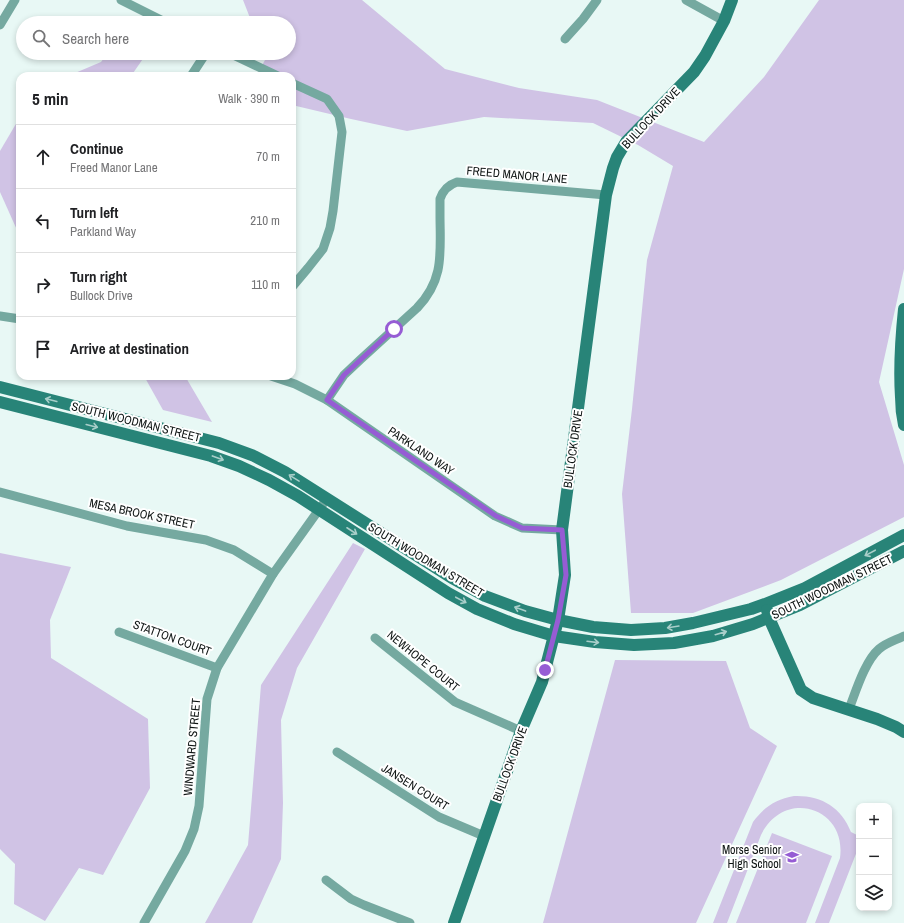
<!DOCTYPE html>
<html lang="en">
<head>
<meta charset="utf-8">
<style>
  :root { --surface:#fff; --page:#f2f2f2; --text:#202124; --muted:#757577; --line:#e0e0e0 }
  body { margin:0; font-family:"Archivo Narrow",sans-serif; background:var(--page); color:var(--text) }
  .controls { position:absolute; right:12px; bottom:12px; display:grid; overflow:hidden; border-radius:8px; box-shadow:0 2px 6px #0003 }
  .controls button { width:36px; height:36px; display:grid; place-items:center; padding:0; border:0; border-bottom:1px solid var(--line); background:var(--surface); color:var(--text); font:20px sans-serif }
  .stop { position:absolute; width:12px; height:12px; margin:-9px; border:3px solid #965cd4; border-radius:50%; background:#fff }
  .stop.end { background:#965cd4; border-color:#fff; box-shadow:0 1px 4px #0008 }
  .list { margin:0; padding:0; list-style:none }
  h2 { display:flex; justify-content:space-between; align-items:center; height:52px; margin:0; padding:0 16px; font-size:17px }
  h2 small { font-size:13px; font-weight:400; color:var(--muted) }
  .list li { display:grid; grid-template-columns:26px 1fr auto; gap:12px; align-items:center; box-sizing:border-box; height:64px; padding:0 16px; border-top:1px solid var(--line) }
  .list b { display:block; font-size:15px; white-space:nowrap }
  .list p { margin:0; font-size:13px; white-space:nowrap; color:var(--muted) }
  .list em { font-size:13px; font-style:normal; color:var(--muted) }
  .icon { flex:none; width:22px; height:22px; fill:none; stroke:currentColor; stroke-width:2; stroke-linecap:round; stroke-linejoin:round }
  .map { position:relative; flex:none; width:904px; height:923px; overflow:hidden }
  .search { position:absolute; background:var(--surface); box-shadow:0 2px 6px #0003; left:16px; top:16px; width:280px; height:44px; display:flex; align-items:center; gap:10px; box-sizing:border-box; padding:0 14px; border-radius:22px; color:var(--muted); font-size:15px }
  .panel { position:absolute; background:var(--surface); box-shadow:0 2px 6px #0003; left:16px; top:72px; width:280px; height:308px; border-radius:12px }
  .map>svg:first-child { display:block }
  .green { fill:#d0c3e5 }
  .lines { fill:none; stroke-linecap:round; stroke-linejoin:round }
  .street { stroke:#75a9a0; stroke-width:9 }
  .secondary { stroke:#288478; stroke-width:12 }
  .oneway { stroke:#a9cec9 }
  .route { stroke:#965cd4; stroke-width:5 }
  .labels { text-anchor:middle; dominant-baseline:central; stroke-width:4; stroke-linejoin:round; paint-order:stroke }
  .street-label { font-size:12px; fill:#0d1312; stroke:#fff }
  .poi-label { font-size:12px; fill:#0d1312; stroke:#fff; text-anchor:end }
</style>
</head>
<body>
<div class="map">
<svg width="904" height="923" viewBox="0 0 904 923">
  <rect width="100%" height="100%" fill="#e8f8f5"/>
  <g class="green">
    <path d="M243,0H362L445,69L519,88L597,100L663,126L704,142L764,77L819,0H904V269L879,382L904,465V517L781,580L693,613H631L622,494L632,409L647,260L673,166L638,145L593,123L484,117L407,131L351,119L292,105V76H256L265,60L263,53H289V23H252Z"/>
    <path d="M108,53H147L131,76H68L101,62Z"/>
    <path d="M20,117V231L17,230L0,192V151Z"/>
    <path d="M144,376H185L212,422L163,410Z"/>
    <path d="M353,543L365,549L297,668L281,720L283,803L281,859L252,923H205L248,845L261,685Z"/>
    <path d="M0,553L71,567L50,620L51,658L148,719L150,788L103,875L79,868L45,921L14,904L15,864L0,849Z"/>
    <path d="M615,660L726,661L750,728L777,746L696,923H543Z"/>
    <path d="M794,796C821,795 841,807 851,832L859,836V846L829,923H815L840,858C847,807 784,788 761,835L727,923H713L753,822C764,807 776,799 794,796Z"/>
    <path d="M772,833L832,856L806,923H736Z"/>
  </g>
  <g class="lines">
    <g class="street">
      <path d="M121,0L167,23"/>
      <path d="M686,0L724,21"/>
      <path d="M0,25L15,0"/>
      <path d="M565,39L583,19L597,0"/>
      <path d="M229,53L278,76"/>
      <path d="M191,76L206,53"/>
      <path d="M292,83L327,99L339,116L342,132L333,211L330,228L323,249L308,268L292,287"/>
      <path d="M0,316L20,319"/>
      <path d="M271,376L295,384L327,400L495,516L522,528L562,530"/>
      <path d="M327,400L344,375L361,359L417,308C445,279 440,252 440,214C440,209 440,204 440,199C443,190 448,185 457,182L606,195"/>
      <path d="M0,492L127,526L206,540L234,550L273,574"/>
      <path d="M119,632L217,668"/>
      <path d="M375,638L455,702L521,731"/>
      <path d="M849,709C856,691 865,661 879,649C886,643 896,640 904,636"/>
      <path d="M337,752L439,817L484,836"/>
      <path d="M326,880L351,899L364,905L410,923"/>
      <path d="M144,923L185,851L194,829L199,806L207,699L217,668L273,574L323,504"/>
    </g>
    <g class="secondary">
      <path d="M904,309C901,338 899,367 901,397C901,406 902,416 904,425"/>
      <path d="M0,387L219,443L254,456L285,472L452,578L485,596L525,611L558,620L593,627L631,630L665,628L693,623L751,609L765,604L805,588L904,535"/>
      <path d="M0,402L211,456L239,466L269,480L298,496L448,593L477,609L514,624L554,636L595,642L634,645L674,643L713,636L753,624L800,605L904,551"/>
      <path d="M767,610L769,618L801,690L813,698L877,719L896,727L904,732"/>
      <path d="M454,923L521,731L542,682L545,670L558,620L565,575L562,530L606,195L613,168L617,157L626,142L694,72L705,56L724,21L732,0"/>
    </g>
  </g>
  <defs><path id="oneway-shaft" d="M-6 0H5M1.5-3L5.5 0L1.5 3" fill="none" stroke-width="1.6" stroke-linecap="round" stroke-linejoin="round"/></defs>
  <g class="oneway">
    <use href="#oneway-shaft" transform="translate(51 400) rotate(-166)"/>
    <use href="#oneway-shaft" transform="translate(92 426) rotate(14)"/>
    <use href="#oneway-shaft" transform="translate(218 458) rotate(20)"/>
    <use href="#oneway-shaft" transform="translate(294 478) rotate(-148)"/>
    <use href="#oneway-shaft" transform="translate(352 531) rotate(33)"/>
    <use href="#oneway-shaft" transform="translate(870 553) rotate(152)"/>
    <use href="#oneway-shaft" transform="translate(461 600) rotate(28)"/>
    <use href="#oneway-shaft" transform="translate(520 609) rotate(-160)"/>
    <use href="#oneway-shaft" transform="translate(673 627) rotate(171)"/>
    <use href="#oneway-shaft" transform="translate(721 633) rotate(-16)"/>
    <use href="#oneway-shaft" transform="translate(593 642) rotate(7)"/>
  </g>
  <g class="lines">
    <path class="route" d="M394,329L344,375L327,400L496,516L522,528L562,530L566,575L558,620L545,670"/>
  </g>
  <defs>
    <symbol id="school-bare" viewBox="-9 -9 18 18"><path d="M0-5L7-2L0 1L-7-2ZM-4 1L0 2.5L4 1V4Q0 6-4 4Z" fill="#965cd4" stroke="#fff" stroke-width="2.5" paint-order="stroke"/></symbol>
  </defs>
  <g fill-rule="evenodd">
    <use href="#school-bare" x="782" y="847" width="20" height="20"/>
  </g>
  <g class="labels">
    <g class="street-label">
      <text transform="translate(651 118) rotate(-47)">BULLOCK DRIVE</text>
      <text transform="translate(517 175) rotate(5)">FREED MANOR LANE</text>
      <text transform="translate(136 422) rotate(14)">SOUTH WOODMAN STREET</text>
      <text transform="translate(573 449) rotate(-82)">BULLOCK DRIVE</text>
      <text transform="translate(421 451) rotate(34)">PARKLAND WAY</text>
      <text transform="translate(142 514) rotate(12)">MESA BROOK STREET</text>
      <text transform="translate(426 560) rotate(31)">SOUTH WOODMAN STREET</text>
      <text transform="translate(832 587) rotate(-26)">SOUTH WOODMAN STREET</text>
      <text transform="translate(172 638) rotate(20)">STATTON COURT</text>
      <text transform="translate(423 661) rotate(39)">NEWHOPE COURT</text>
      <text transform="translate(192 747) rotate(-85)">WINDWARD STREET</text>
      <text transform="translate(510 764) rotate(-70)">BULLOCK DRIVE</text>
      <text transform="translate(415 787) rotate(32)">JANSEN COURT</text>
    </g>
    <g class="poi-label">
      <text x="781" y="850">Morse Senior<tspan x="781" dy="14">High School</tspan></text>
    </g>
  </g>
</svg>
<div class="controls">
<button>+</button>
<button>−</button>
<button><svg class="icon" aria-label="layers" viewBox="0 0 24 24"><path d="M12 4l9 5-9 5-9-5zM3 14l9 5 9-5"/></svg></button>
</div>
<div class="stop" style="left:394px;top:329px"></div>
<div class="stop end" style="left:545px;top:670px"></div>
<div class="search"><svg class="icon" aria-label="search" viewBox="0 0 24 24"><circle cx="10" cy="10" r="6"/><path d="M15 15l6 6"/></svg>Search here</div>
<section class="panel">
<h2>5 min<small>Walk · 390 m</small></h2>
<ul class="list">
<li><svg class="icon" aria-label="ahead" viewBox="0 0 24 24"><path d="M12 20V5M6 11l6-6 6 6"/></svg><div><b>Continue</b><p>Freed Manor Lane</p></div><em>70 m</em></li>
<li><svg class="icon" aria-label="left" viewBox="0 0 24 24"><path d="M17 20v-9H6M10 6l-5 5 5 5"/></svg><div><b>Turn left</b><p>Parkland Way</p></div><em>210 m</em></li>
<li><svg class="icon" aria-label="right" viewBox="0 0 24 24"><path d="M7 20v-9h11M14 6l5 5-5 5"/></svg><div><b>Turn right</b><p>Bullock Drive</p></div><em>110 m</em></li>
<li><svg class="icon" aria-label="arrive" viewBox="0 0 24 24"><path d="M6 21V4h12l-3 4 3 4H6"/></svg><div><b>Arrive at destination</b></div></li>
</ul>
</section>
</div>
</body>
</html>
